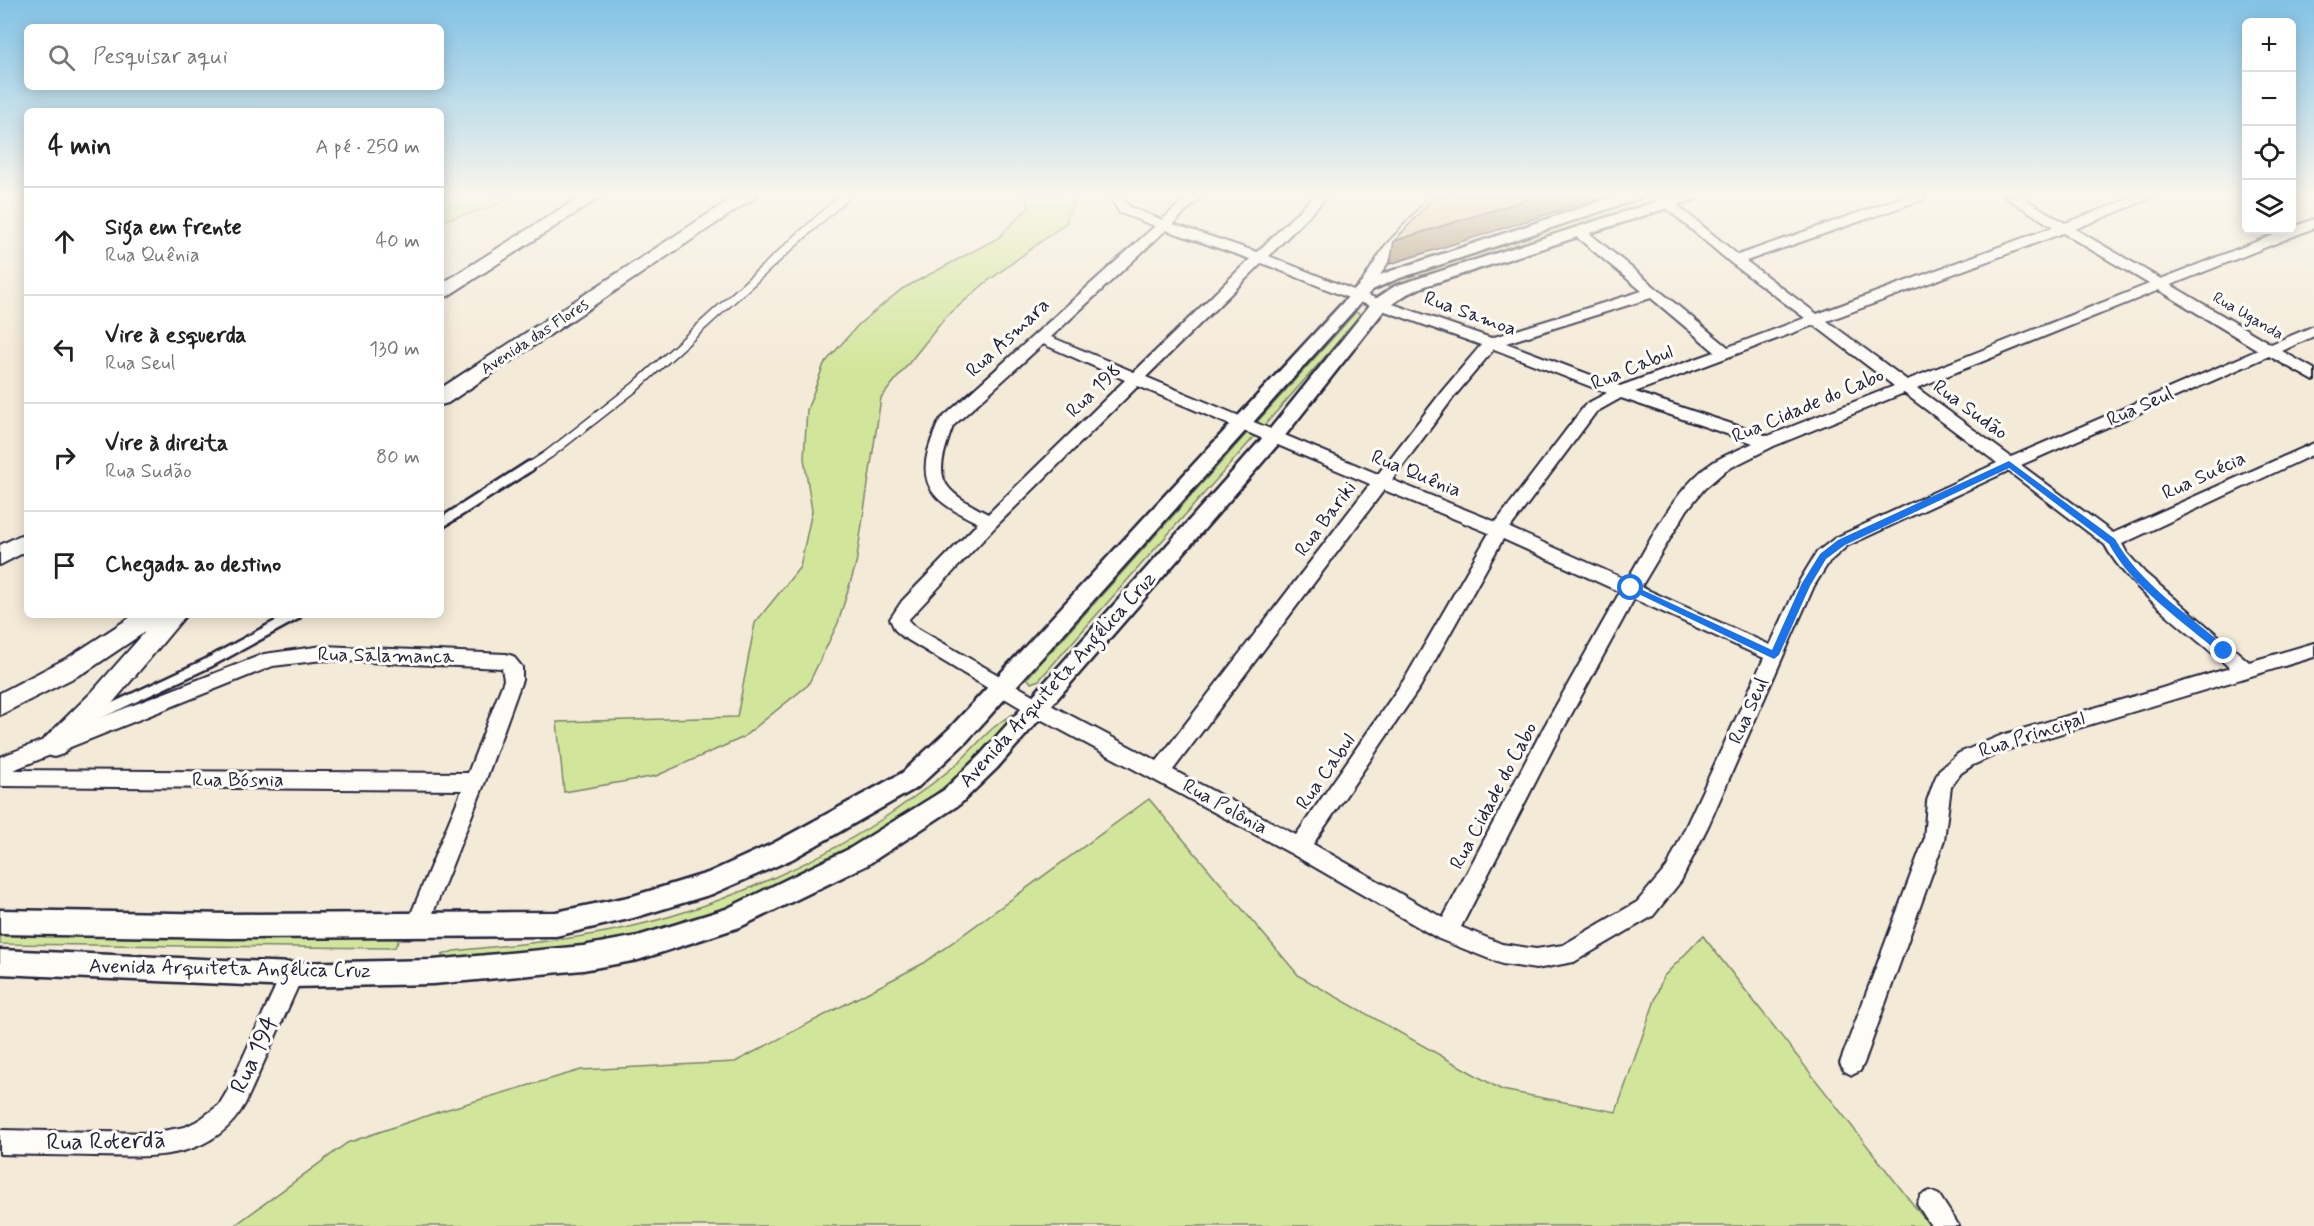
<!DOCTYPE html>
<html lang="pt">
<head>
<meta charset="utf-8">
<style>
  :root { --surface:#fff; --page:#f6f6f6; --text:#222; --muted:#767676; --line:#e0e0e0 }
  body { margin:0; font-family:Mynerve,sans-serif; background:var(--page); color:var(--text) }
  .controls { position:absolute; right:18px; top:18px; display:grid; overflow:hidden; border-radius:9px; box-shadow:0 3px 15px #0003 }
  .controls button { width:54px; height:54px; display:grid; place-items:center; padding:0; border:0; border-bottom:2px solid var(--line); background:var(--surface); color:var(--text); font:30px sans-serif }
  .stop { position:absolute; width:18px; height:18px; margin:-14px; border:4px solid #1a73e8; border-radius:50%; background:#fff }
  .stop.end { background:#1a73e8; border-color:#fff; box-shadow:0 2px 6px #0008 }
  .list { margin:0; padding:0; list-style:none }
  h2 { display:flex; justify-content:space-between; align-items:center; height:78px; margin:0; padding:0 24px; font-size:26px }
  h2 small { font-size:20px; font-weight:400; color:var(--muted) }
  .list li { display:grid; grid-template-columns:39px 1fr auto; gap:18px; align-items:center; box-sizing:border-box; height:108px; padding:0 24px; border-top:2px solid var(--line) }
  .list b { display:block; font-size:22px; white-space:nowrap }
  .list p { margin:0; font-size:20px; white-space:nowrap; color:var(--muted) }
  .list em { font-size:20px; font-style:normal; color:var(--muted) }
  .icon { flex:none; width:33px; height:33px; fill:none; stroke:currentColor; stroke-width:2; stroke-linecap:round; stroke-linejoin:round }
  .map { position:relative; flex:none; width:2314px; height:1226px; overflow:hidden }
  .search { position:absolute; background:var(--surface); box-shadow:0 3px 15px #0003; left:24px; top:24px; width:420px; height:66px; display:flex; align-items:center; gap:15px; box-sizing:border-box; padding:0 21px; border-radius:9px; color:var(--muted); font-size:22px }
  .panel { position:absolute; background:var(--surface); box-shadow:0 3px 15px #0003; left:24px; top:108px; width:420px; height:510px; border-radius:9px }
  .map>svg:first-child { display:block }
  .green { fill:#d2e69b; stroke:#7a846b; stroke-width:1.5 }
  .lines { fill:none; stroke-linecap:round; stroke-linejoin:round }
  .service-far1-casing { stroke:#22223b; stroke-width:11 }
  .service-casing { stroke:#22223b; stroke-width:14 }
  .minor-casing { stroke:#22223b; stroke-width:4 }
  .tertiary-casing { stroke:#22223b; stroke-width:5 }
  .secondary-casing { stroke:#22223b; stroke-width:4 }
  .service-far1 { stroke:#fdfcf7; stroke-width:8 }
  .service { stroke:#fdfcf7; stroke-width:9 }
  .minor { fill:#fdfcf7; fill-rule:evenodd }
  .tertiary { fill:#fdfcf7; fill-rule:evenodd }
  .secondary { fill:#fdfcf7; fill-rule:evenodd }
  .shaded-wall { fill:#9b8666; stroke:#22223b; stroke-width:1.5 }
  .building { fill:#debf91; stroke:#22223b; stroke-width:1.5 }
  .route { fill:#1a73e8 }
  .labels { text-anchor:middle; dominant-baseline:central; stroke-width:6; stroke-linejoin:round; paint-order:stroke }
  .far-street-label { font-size:16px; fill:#22223b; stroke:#fdfcf7 }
  .street-label { font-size:20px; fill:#22223b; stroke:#fdfcf7 }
  .near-street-label { font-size:24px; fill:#22223b; stroke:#fdfcf7 }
</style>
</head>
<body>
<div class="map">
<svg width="2314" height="1226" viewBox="0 0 2314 1226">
  <rect width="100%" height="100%" fill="#f4ead8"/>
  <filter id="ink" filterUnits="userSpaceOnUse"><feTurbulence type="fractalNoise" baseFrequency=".0167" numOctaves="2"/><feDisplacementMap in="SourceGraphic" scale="12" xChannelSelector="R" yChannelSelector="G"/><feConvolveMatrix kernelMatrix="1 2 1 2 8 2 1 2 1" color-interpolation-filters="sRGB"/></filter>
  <g filter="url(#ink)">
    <g class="green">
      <path d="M441,196H515L489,208L441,221Z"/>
      <path d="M1026,196H1075L1066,223L984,284L945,318L881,398L856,564L838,623L808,685L742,738L656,776L564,792L557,722L737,717L755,623L800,567L812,511L804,458L807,410L824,364L859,324L902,289L998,238L1029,207Z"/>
      <path d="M1646,196H1669L1391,286L1383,285L1385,282Z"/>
      <path d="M1356,312L1362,315L1039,680L1031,683L1028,679L1030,675Z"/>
      <path d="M1013,714L1015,718C1003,731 992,746 978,758C866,859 721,924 573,951C531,958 485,957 442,960V955L454,951C517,944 580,940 642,924C723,904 826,859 894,811C917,795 942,778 962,759C979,743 992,725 1013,714Z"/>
      <path d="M1149,799L1299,976L1502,1090L1616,1112L1663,977L1703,936L1930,1226H234L347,1143L438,1112L581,1070L735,1062L924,963Z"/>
      <path d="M0,931L388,934L399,940L395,947L391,948L0,944Z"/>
    </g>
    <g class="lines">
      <defs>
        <path id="service-far1" d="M528,468L549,454L635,387L845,196"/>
        <g id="service">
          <path d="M441,523L530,466"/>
          <path d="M95,716L208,663L296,615"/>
        </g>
        <g id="minor">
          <path d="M1109,196H1122L1130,207L1162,220L1188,196H1202L1173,224L1257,252L1314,196H1328L1269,256L1361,293L1491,338L1642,291L1573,234L1571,231L1573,228H1583L1728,347L1805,318L1731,263L1652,196H1666L1738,255L1906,196H1925L1924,199L1746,261L1817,314L2053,227L2004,196H2020L2065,223L2137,196H2156L2075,229L2161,279L2314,219V228L2171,285L2271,344L2314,326V336L2282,351L2314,369V381L2269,356L2021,465L2113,533L2314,443V454L2122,544L2127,553L2145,573L2249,662L2314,643V657L2006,750L1973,765L1961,773L1951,787L1944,840L1864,1063L1860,1071L1852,1075L1844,1071L1840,1063L1924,840L1927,801L1934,781L1939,770L1959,753L2002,735L2230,668C2193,635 2127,588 2105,545L2008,471L1847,546L1829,562L1814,586L1709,824L1681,881L1653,916L1574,962L1536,969L1502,964L1439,939L1292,854L1031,714L903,637L895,630L890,619L902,601L978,523C945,506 917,494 928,451C931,441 935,429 940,420L1155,226L1120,213ZM1166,230L1250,259L1134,372L1051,337ZM2063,233L2149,284L1907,380L1827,321ZM1262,263L1351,299L1481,345L1443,390L1378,474L1146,377ZM2159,290L2258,350L2011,457L1917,388ZM1651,298L1715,352L1620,386L1506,343ZM1814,325L1894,386L1768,436L1635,392ZM1043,344L1125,380L988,514C938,488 933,480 953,426ZM1494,349L1607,393L1586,404L1496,522L1392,480L1453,398ZM1138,386L1370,484L1157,761L1045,702L915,627L908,620L996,526ZM1904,393L1997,463L1835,538L1817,552L1800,580L1770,645L1641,587L1687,510L1704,489L1726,470L1774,446ZM1621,398L1753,443C1741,449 1727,454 1715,461C1674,487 1651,541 1627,580L1510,528L1596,412ZM1384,490L1489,533L1406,677L1296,835L1173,770ZM1503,539L1620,592L1540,734L1443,918L1313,844L1420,687ZM1634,599L1764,658L1667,867L1637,902L1563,945L1536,949L1502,944L1461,927L1554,746Z"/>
          <path d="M1431,196H1444L1395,251L1371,290H1361L1359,287L1385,246Z"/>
          <path d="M323,646L506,654L513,656L522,667V680L485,782L425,933L417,936L409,933L406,926L462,790L0,786V757L264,654ZM323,660L502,668L504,680L468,773L13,770L273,666Z"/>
          <path d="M292,964L300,968L303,975L245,1104C212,1162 151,1157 93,1156C62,1155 31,1155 0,1154V1130L151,1133L185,1127L199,1120L219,1105L229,1088L284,968Z"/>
          <path d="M1930,1191L1939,1195L1959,1226H1931L1917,1204L1921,1195Z"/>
        </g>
        <g id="tertiary">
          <path d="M1617,196H1640L1638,199L1397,279L1372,290L966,742L918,787L792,859L712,894L633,918L556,936L229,938L0,934V910L229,914L556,912L633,896L708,873L774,843L902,773L950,728L1360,284L1385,273Z"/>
          <path d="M1674,196H1697L1695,199L1422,287L1407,294L1386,308L1280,442L997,768L960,804L867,865L740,927L638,960L583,970L433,984L292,987L0,974V950L292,963L433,960L583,946L638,936L726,909L849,849L944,790L981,754L1266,434L1374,300L1395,286L1410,281Z"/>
        </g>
        <g id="secondary">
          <path d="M581,196H602L448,296L441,298V284Z"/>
          <path d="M736,196H757L448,403L441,405V388Z"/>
          <path d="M27,532V551L0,565V545Z"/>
          <path d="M134,615H186L110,706L63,754L54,757L45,754L41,746L45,738L92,692L145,632L87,671L0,715V693L69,657Z"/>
        </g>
      </defs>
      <use href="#service-far1" class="service-far1-casing"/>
      <use href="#service" class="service-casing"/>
      <use href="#minor" class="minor-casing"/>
      <use href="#tertiary" class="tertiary-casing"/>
      <use href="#secondary" class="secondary-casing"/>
      <use href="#service-far1" class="service-far1"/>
      <use href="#service" class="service"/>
      <use href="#minor" class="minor"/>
      <use href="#tertiary" class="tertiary"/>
      <use href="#secondary" class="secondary"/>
    </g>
    <path class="shaded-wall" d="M1538,196H1606L1390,264L1394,241Z"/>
    <path class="building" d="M1435,196H1538L1394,241Z"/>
  </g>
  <linearGradient id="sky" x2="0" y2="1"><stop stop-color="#81c2e6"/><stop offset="0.53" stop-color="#faf6ed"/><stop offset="1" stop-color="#faf6ed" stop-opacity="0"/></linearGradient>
  <rect width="2314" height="368" fill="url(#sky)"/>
  <path class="route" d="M2009,461L2115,539C2140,584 2189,615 2228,649V654H2221C2183,622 2132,587 2109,544L2009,468L1845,545L1826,559L1810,586L1779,655L1774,659L1626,588L1631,585L1634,586L1772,650L1802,583L1820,554L1838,540Z"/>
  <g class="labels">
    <g class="far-street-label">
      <text transform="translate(2248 316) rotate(30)">Rua Uganda</text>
      <text transform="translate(535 337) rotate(-33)">Avenida das Flores</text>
    </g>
    <g class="street-label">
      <text transform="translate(1470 314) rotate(20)">Rua Samoa</text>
      <text transform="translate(1008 338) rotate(-43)">Rua Asmara</text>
      <text transform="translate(1632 368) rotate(-23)">Rua Cabul</text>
      <text transform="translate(1094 391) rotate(-44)">Rua 198</text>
      <text transform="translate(1808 406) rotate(-23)">Rua Cidade do Cabo</text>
      <text transform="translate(2140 407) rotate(-24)">Rua Seul</text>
      <text transform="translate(1970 410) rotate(36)">Rua Sudão</text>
      <text transform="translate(1416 474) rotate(22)">Rua Quênia</text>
      <text transform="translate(2204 476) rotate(-25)">Rua Suécia</text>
      <text transform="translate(1326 519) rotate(-53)">Rua Bariki</text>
      <text transform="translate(386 656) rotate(1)">Rua Salamanca</text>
      <text transform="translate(1058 680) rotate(-48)">Avenida Arquiteta Angélica Cruz</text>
      <text transform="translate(1749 711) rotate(-66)">Rua Seul</text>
      <text transform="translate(2032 735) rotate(-18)">Rua Principal</text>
      <text transform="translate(1326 772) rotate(-55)">Rua Cabul</text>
      <text x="238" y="780">Rua Bósnia</text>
      <text transform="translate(1494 796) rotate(-62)">Rua Cidade do Cabo</text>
      <text transform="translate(1225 807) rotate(29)">Rua Polônia</text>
      <text transform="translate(230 969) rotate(1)">Avenida Arquiteta Angélica Cruz</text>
    </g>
    <g class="near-street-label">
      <text transform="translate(255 1055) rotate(-65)">Rua 194</text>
      <text transform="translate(106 1142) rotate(-1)">Rua Roterdã</text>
    </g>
  </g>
</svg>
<div class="controls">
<button>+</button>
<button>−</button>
<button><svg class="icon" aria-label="locate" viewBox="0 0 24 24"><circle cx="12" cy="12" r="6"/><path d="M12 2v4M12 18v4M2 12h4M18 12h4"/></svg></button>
<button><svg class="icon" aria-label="layers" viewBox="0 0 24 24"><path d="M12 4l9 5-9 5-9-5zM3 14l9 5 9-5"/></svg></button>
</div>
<div class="stop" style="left:1631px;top:588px"></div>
<div class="stop end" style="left:2224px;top:651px"></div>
<div class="search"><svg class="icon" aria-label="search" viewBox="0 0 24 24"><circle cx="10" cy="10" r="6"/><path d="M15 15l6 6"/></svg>Pesquisar aqui</div>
<section class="panel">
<h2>4 min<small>A pé · 250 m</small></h2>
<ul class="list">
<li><svg class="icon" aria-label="ahead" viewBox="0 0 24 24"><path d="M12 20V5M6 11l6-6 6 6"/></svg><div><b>Siga em frente</b><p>Rua Quênia</p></div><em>40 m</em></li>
<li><svg class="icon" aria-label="left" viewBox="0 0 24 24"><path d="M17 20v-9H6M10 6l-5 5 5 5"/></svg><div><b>Vire à esquerda</b><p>Rua Seul</p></div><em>130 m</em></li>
<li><svg class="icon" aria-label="right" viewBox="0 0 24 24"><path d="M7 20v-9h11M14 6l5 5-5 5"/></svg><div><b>Vire à direita</b><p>Rua Sudão</p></div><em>80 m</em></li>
<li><svg class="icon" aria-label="arrive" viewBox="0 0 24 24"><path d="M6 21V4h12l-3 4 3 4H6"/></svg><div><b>Chegada ao destino</b></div></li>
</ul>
</section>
</div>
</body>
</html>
